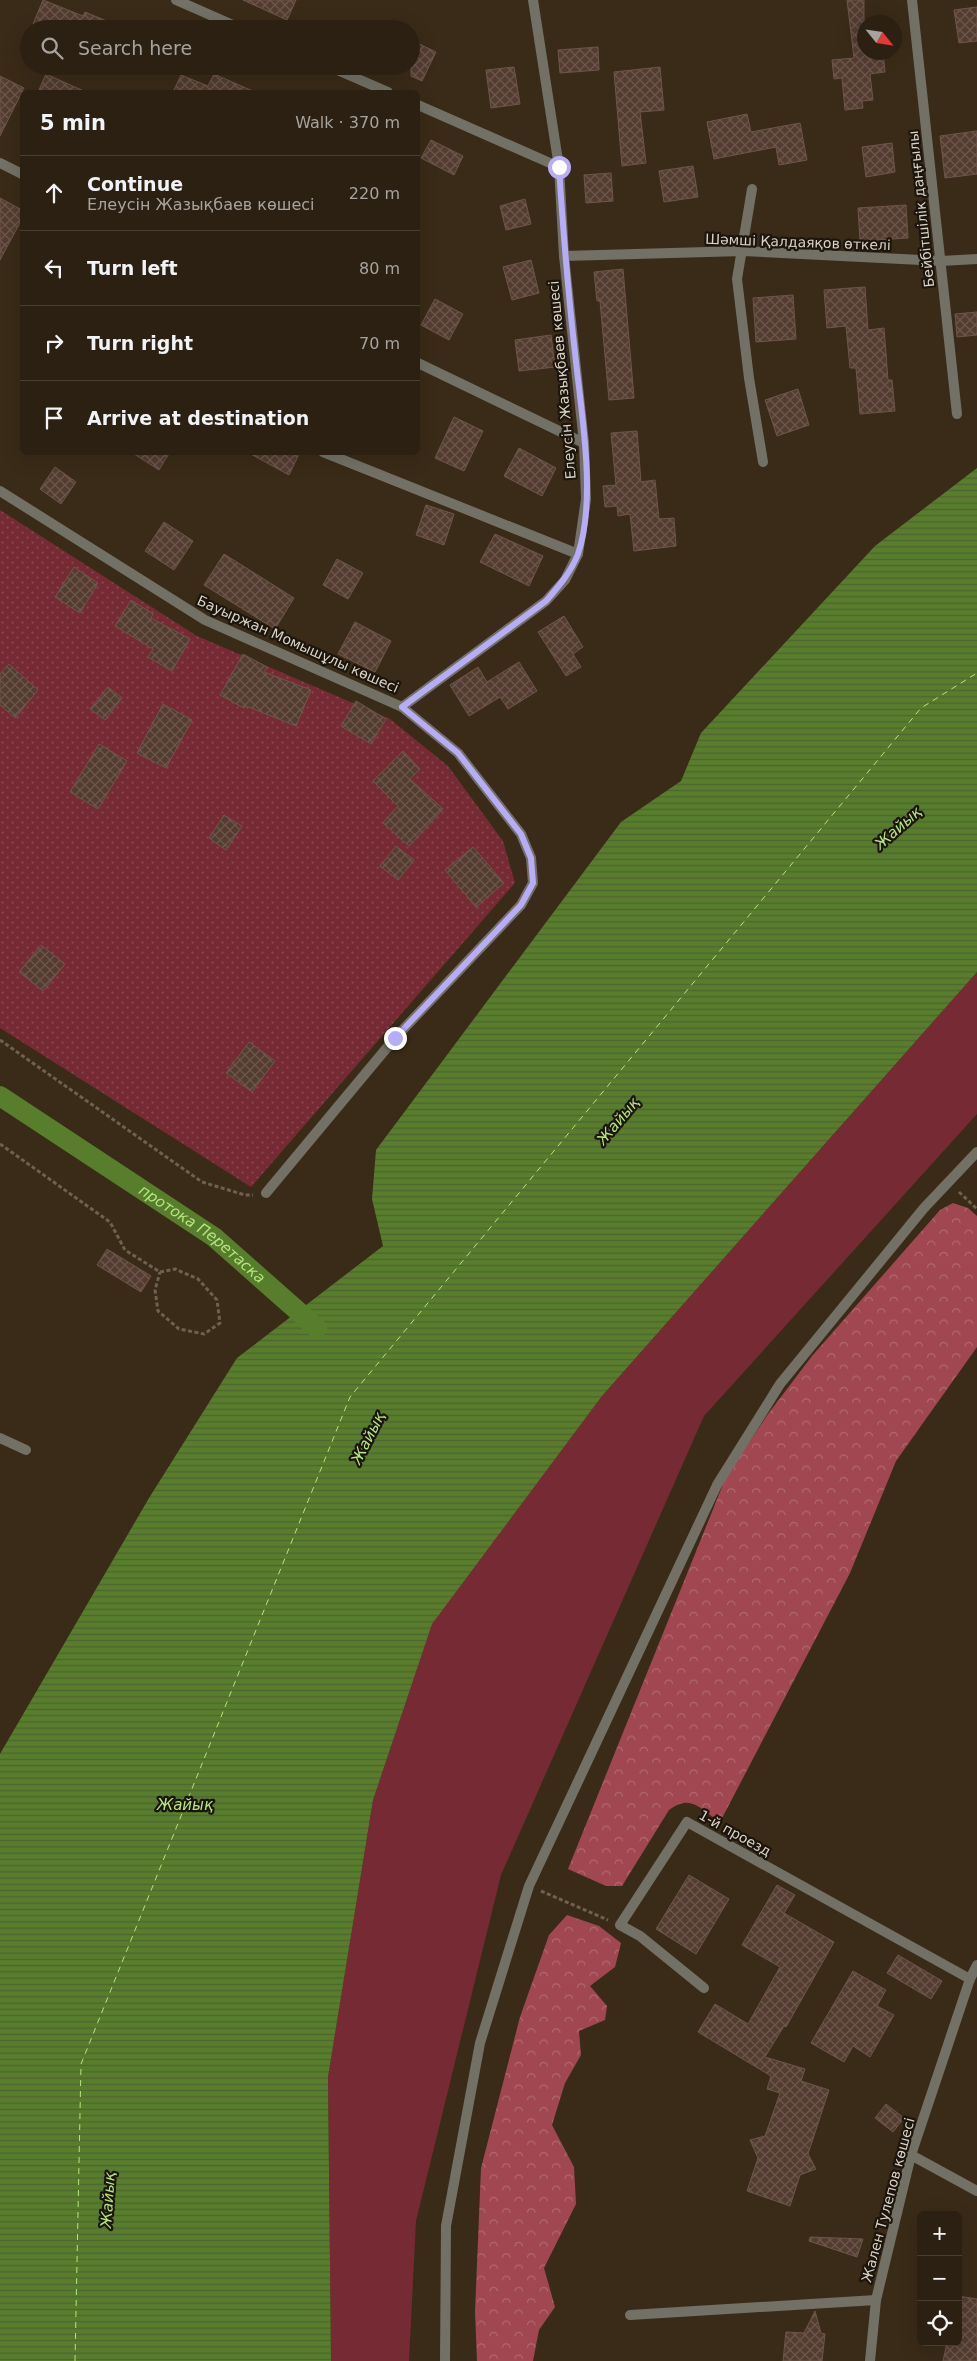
<!DOCTYPE html>
<html lang="en">
<head>
<meta charset="utf-8">
<style>
  :root { --surface:#2c2012; --page:#382d20; --text:#f1f3f6; --muted:#a6a39f; --line:#483e32 }
  body { margin:0; font-family:"DejaVu Sans",sans-serif; background:var(--page); color:var(--text) }
  .controls { position:absolute; right:15px; bottom:15px; display:grid; overflow:hidden; border-radius:8px; box-shadow:0 5px 20px #0002 }
  .controls button { width:45px; height:45px; display:grid; place-items:center; padding:0; border:0; border-bottom:1px solid var(--line); background:var(--surface); color:var(--text); font:25px sans-serif }
  .compass { position:absolute; left:857px; top:15px; width:45px; height:45px; border-radius:50%; background:var(--surface); box-shadow:0 5px 20px #0002; rotate:120deg }
  .stop { position:absolute; width:15px; height:15px; margin:-11px; border:4px solid #b6acf8; border-radius:50%; background:#fff }
  .stop.end { background:#b6acf8; border-color:#fff; box-shadow:0 1px 5px #0008 }
  .list { margin:0; padding:0; list-style:none }
  h2 { display:flex; justify-content:space-between; align-items:center; height:65px; margin:0; padding:0 20px; font-size:21px }
  h2 small { font-size:16px; font-weight:400; color:var(--muted) }
  .list li { display:grid; grid-template-columns:32px 1fr auto; gap:15px; align-items:center; box-sizing:border-box; height:75px; padding:0 20px; border-top:1px solid var(--line) }
  .list b { display:block; font-size:19px; white-space:nowrap }
  .list p { margin:0; font-size:16px; white-space:nowrap; color:var(--muted) }
  .list em { font-size:16px; font-style:normal; color:var(--muted) }
  .icon { flex:none; width:28px; height:28px; fill:none; stroke:currentColor; stroke-width:2; stroke-linecap:round; stroke-linejoin:round }
  .map { position:relative; flex:none; width:977px; height:2361px; overflow:hidden }
  .search { position:absolute; background:var(--surface); box-shadow:0 5px 20px #0002; left:20px; top:20px; width:400px; height:55px; display:flex; align-items:center; gap:12px; box-sizing:border-box; padding:0 18px; border-radius:28px; color:var(--muted); font-size:19px }
  .panel { position:absolute; background:var(--surface); box-shadow:0 5px 20px #0002; left:20px; top:90px; width:400px; height:365px; border-radius:8px }
  .map>svg:first-child { display:block }
  .grass { fill:#752a34 }
  .forest { fill:url(#forest-crowns) }
  .park { fill:url(#park-dots) }
  .water { fill:url(#water-rules) }
  .lines { fill:none; stroke-linecap:round; stroke-linejoin:round }
  .canal { stroke:#587d2c; stroke-width:20 }
  .ferry { stroke:#b3e77c; stroke-width:1; stroke-dasharray:6 5; stroke-linecap:butt }
  .building { fill:url(#building-cross-hatch); stroke:#6e554a }
  .path { stroke:#6e6150; stroke-width:3; stroke-dasharray:4 2.5; stroke-linecap:butt }
  .lane { stroke:#737166; stroke-width:10 }
  .street { stroke:#737166; stroke-width:10 }
  .route { stroke:#b6acf8; stroke-width:6 }
  .labels { text-anchor:middle; dominant-baseline:central; stroke-width:4.5; stroke-linejoin:round; paint-order:stroke }
  .street-label { font-size:14px; fill:#dbd2c6; stroke:#1c150d }
  .water-label { font-size:15px; font-style:italic; fill:#b3e77c; stroke:#1c150d }
</style>
</head>
<body>
<div class="map">
<svg width="977" height="2361" viewBox="0 0 977 2361">
  <defs>
    <pattern id="forest-crowns" width="20" height="18" patternUnits="userSpaceOnUse" patternTransform="scale(1.25)"><rect width="20" height="18" fill="#a04751"/><path d="M2 6a3 3 0 1 1 6 0M12 15a3 3 0 1 1 6 0" fill="none" stroke="#b16970"/></pattern>
    <pattern id="park-dots" width="8" height="8" patternUnits="userSpaceOnUse" patternTransform="scale(1.25)"><rect width="8" height="8" fill="#752a34"/><path d="M2 2h.1M6 6h.1" fill="none" stroke="#884850" stroke-width="1.8" stroke-linecap="round"/></pattern>
    <pattern id="water-rules" width="6" height="5" patternUnits="userSpaceOnUse" patternTransform="scale(1.25)"><rect width="6" height="5" fill="#587d2c"/><path d="M0 2.5h6" fill="none" stroke="#4f6432"/></pattern>
    <pattern id="building-cross-hatch" width="8" height="8" patternUnits="userSpaceOnUse" patternTransform="scale(1.25)"><rect width="8" height="8" fill="#543c31"/><path d="M0 0l8 8M0 8l8-8" fill="none" stroke="#6c574d"/></pattern>
  </defs>
  <rect width="100%" height="100%" fill="#3a2b18"/>
  <path class="grass" d="M977,972V1114L704,1416L501,1875L416,2221L409,2361H331L328,2077L373,1800L432,1623L602,1396Z"/>
  <g class="forest">
    <path d="M953,1203L968,1208L977,1216V1347L896,1461L850,1573L720,1822C700,1809 691,1793 669,1810L622,1886H606L568,1869L726,1477L768,1414L812,1356L940,1210Z"/>
    <path d="M567,1915L599,1926L621,1943L615,1967L590,1986L607,2006L605,2020L579,2031L581,2055L565,2083L552,2125L574,2167L576,2204L544,2268L555,2307L539,2330L533,2361H477L475,2312L481,2168L520,2017L549,1935Z"/>
  </g>
  <path class="park" d="M0,510L197,636L390,719L448,766L503,841L515,883L251,1187L0,1028Z"/>
  <path class="water" d="M977,468V972L602,1396L432,1624L373,1800L328,2077L331,2361H0V1754L149,1498L237,1358L383,1246L372,1199L376,1150L621,822L681,781L701,733L875,546Z"/>
  <g class="lines">
    <path class="canal" id="s1" d="M0,1096L214,1237L317,1328"/>
    <path class="ferry" d="M75,2361L81,2064L350,1397L921,708L977,673"/>
  </g>
  <g class="building">
    <path d="M43,0L83,16L85,12L126,29H31Z"/>
    <path d="M243,0H296L287,20Z"/>
    <path d="M847,0H864V52H883L885,72L870,74L873,100L862,101L863,108L845,110L842,78L834,79L832,60L854,58Z"/>
    <path d="M977,7V41L959,43L954,10Z"/>
    <path d="M411,40L436,52L422,81L411,76Z"/>
    <path d="M598,47L599,70L560,73L558,50Z"/>
    <path d="M514,67L520,104L491,108L486,70Z"/>
    <path d="M660,67L664,110L640,112L646,163L622,166L614,72Z"/>
    <path d="M46,74L86,92H38Z"/>
    <path d="M214,74L255,92H173L181,75L208,86Z"/>
    <path d="M0,76L24,88L0,136Z"/>
    <path d="M747,114L751,132L800,123L807,160L779,165L776,147L714,159L707,122Z"/>
    <path d="M977,131V174L945,178L940,136Z"/>
    <path d="M431,140L463,156L454,175L421,158Z"/>
    <path d="M892,143L895,172L866,177L862,147Z"/>
    <path d="M693,166L698,197L664,202L659,171Z"/>
    <path d="M611,173L613,201L586,203L584,175Z"/>
    <path d="M0,198L22,210V219L0,260Z"/>
    <path d="M525,199L531,224L506,230L500,206Z"/>
    <path d="M906,205L908,238L860,241L858,208Z"/>
    <path d="M531,260L539,293L512,300L503,267Z"/>
    <path d="M623,269L634,398L609,400L600,301H597L594,272Z"/>
    <path d="M865,287L868,330L884,328L888,380H892L895,411L860,414L856,368H850L846,326L827,328L824,290Z"/>
    <path d="M793,295L796,339L756,342L753,298Z"/>
    <path d="M435,299L463,314L449,340L421,325Z"/>
    <path d="M977,312V335L957,337L955,314Z"/>
    <path d="M551,335L555,367L519,371L515,340Z"/>
    <path d="M798,389L809,425L777,436L765,400Z"/>
    <path d="M454,417L483,431L464,471L435,458Z"/>
    <path d="M637,431L641,482L655,480L659,519L674,518L676,546L634,551L630,514L618,516L617,506L605,507L603,486L616,485L611,433Z"/>
    <path d="M519,448L556,468L542,496L504,476Z"/>
    <path d="M131,452H170L159,470Z"/>
    <path d="M247,452H300L289,475Z"/>
    <path d="M55,467L76,482L61,504L40,489Z"/>
    <path d="M426,505L454,514L444,545L416,535Z"/>
    <path d="M164,522L193,541L174,570L145,551Z"/>
    <path d="M495,534L543,556L529,586L480,562Z"/>
    <path d="M224,554L294,598L275,629L204,585Z"/>
    <path d="M337,559L363,573L348,599L323,585Z"/>
    <path d="M74,567L98,583L80,613L55,597Z"/>
    <path d="M131,600L153,614L151,618L190,639L172,671L148,657L153,649L115,626Z"/>
    <path d="M564,616L583,647L573,654L581,667L566,676L538,632Z"/>
    <path d="M355,622L391,641L375,672L338,654Z"/>
    <path d="M243,654L267,667L264,672L311,690L296,726L246,706L244,708L220,695Z"/>
    <path d="M519,662L537,691L508,709L500,697L469,716L450,685L478,667L487,682Z"/>
    <path d="M9,664L38,690L15,718L0,705V674Z"/>
    <path d="M108,687L122,698L105,720L90,709Z"/>
    <path d="M356,701L386,719L371,744L341,726Z"/>
    <path d="M163,704L192,720L166,768L137,753Z"/>
    <path d="M99,744L127,761L98,809L70,792Z"/>
    <path d="M403,751L420,769L410,779L443,809L409,846L383,823L398,806L373,781Z"/>
    <path d="M224,815L242,826L226,850L209,838Z"/>
    <path d="M396,846L414,860L398,880L380,866Z"/>
    <path d="M473,847L504,883L476,907L445,870Z"/>
    <path d="M41,945L65,964L43,991L19,972Z"/>
    <path d="M249,1042L275,1061L252,1092L226,1073Z"/>
    <path d="M107,1249L151,1276L141,1292L97,1265Z"/>
    <path d="M689,1875L729,1899L696,1954L656,1929Z"/>
    <path d="M777,1885L795,1895L784,1913L834,1942L786,2027L784,2026L765,2057L805,2069L801,2081L829,2090L808,2154L816,2169L800,2175L790,2206L747,2191L758,2158L750,2140L765,2136L780,2093L767,2089L771,2076L698,2032L715,2004L748,2024L780,1967L742,1945Z"/>
    <path d="M898,1955L942,1981L931,1999L887,1973Z"/>
    <path d="M853,1971L886,1990L877,2006L894,2015L870,2057L853,2046L844,2062L811,2043Z"/>
    <path d="M886,2104L904,2118L893,2132L875,2118Z"/>
    <path d="M810,2237L863,2239L857,2257L809,2241Z"/>
    <path d="M958,2296L977,2299V2361H943L947,2342H958Z"/>
    <path d="M815,2311L821,2333L825,2334L822,2361H783L786,2332L804,2333Z"/>
  </g>
  <g class="lines">
    <g class="path">
      <path d="M0,1040L202,1182L245,1195H253"/>
      <path d="M0,1144L110,1222L125,1250L160,1272L175,1269L198,1279L217,1300L220,1323L204,1334L179,1329L158,1311L155,1290L160,1272"/>
      <path d="M959,1192L977,1209"/>
      <path d="M541,1891L608,1920"/>
    </g>
    <g class="lane">
      <path d="M752,189L737,279L749,378L763,462"/>
      <path d="M941,261L977,259"/>
      <path d="M323,452L578,554"/>
      <path d="M704,1988L640,1936L620,1925L687,1822L970,1979"/>
      <path d="M630,2315L876,2300"/>
    </g>
    <g class="street">
      <path d="M176,0L242,29"/>
      <path d="M912,0L957,414"/>
      <path d="M328,66L388,92"/>
      <path d="M418,105L559,167"/>
      <path d="M0,163L22,174"/>
      <path d="M564,256L743,251L941,261"/>
      <path d="M418,363L584,443"/>
      <path d="M0,491L205,620L402,707L458,753L521,834L531,858L533,883L521,905L395,1038L266,1193"/>
      <path d="M402,707L546,601L565,580L578,554L586,499L584,443L564,256L559,167L533,0"/>
      <path d="M0,1438L26,1450"/>
      <path d="M911,2155L977,2191"/>
      <path d="M445,2361L446,2226L480,2043L529,1886L717,1485L780,1384L924,1208L977,1152"/>
      <path d="M870,2361L876,2300L911,2155L970,1979L977,1965"/>
    </g>
  </g>
  <g class="lines">
    <path class="route" d="M395,1038L521,905L533,883L531,858L521,834L458,753L402,707L546,601C559,586 571,572 578,554C597,499 581,411 575,353C568,291 563,229 559,167"/>
  </g>
  <g class="labels">
    <g class="street-label">
      <text transform="translate(921 209) rotate(-96)">Бейбітшілік даңғылы</text>
      <text transform="translate(798 242) rotate(2)">Шәмші Қалдаяқов өткелі</text>
      <text transform="translate(562 380) rotate(-95)">Елеусін Жазықбаев көшесі</text>
      <text transform="translate(298 644) rotate(24)">Бауыржан Момышұлы көшесі</text>
      <text transform="translate(735 1833) rotate(29)">1-й проезд</text>
      <text transform="translate(888 2200) rotate(-75)">Жален Тулепов көшесі</text>
    </g>
    <g class="water-label">
      <text transform="translate(898 828) rotate(-41)">Жайық</text>
      <text transform="translate(618 1121) rotate(-50)">Жайық</text>
      <text stroke="none"><textPath href="#s1" startOffset="245">протока Перетаска</textPath></text>
      <text transform="translate(368 1438) rotate(-63)">Жайық</text>
      <text x="185" y="1805">Жайық</text>
      <text transform="translate(108 2200) rotate(-86)">Жайық</text>
    </g>
  </g>
</svg>
<div class="controls">
<button>+</button>
<button>−</button>
<button><svg class="icon" aria-label="locate" viewBox="0 0 24 24"><circle cx="12" cy="12" r="6"/><path d="M12 2v4M12 18v4M2 12h4M18 12h4"/></svg></button>
</div>
<svg class="compass" viewBox="-18 -18 36 36"><path d="M0-13l5 13h-10z" fill="#e53935"/><path d="M0 13l5-13h-10z" fill="#a6a39f"/></svg>
<div class="stop" style="left:559px;top:167px"></div>
<div class="stop end" style="left:395px;top:1038px"></div>
<div class="search"><svg class="icon" aria-label="search" viewBox="0 0 24 24"><circle cx="10" cy="10" r="6"/><path d="M15 15l6 6"/></svg>Search here</div>
<section class="panel">
<h2>5 min<small>Walk · 370 m</small></h2>
<ul class="list">
<li><svg class="icon" aria-label="ahead" viewBox="0 0 24 24"><path d="M12 20V5M6 11l6-6 6 6"/></svg><div><b>Continue</b><p>Елеусін Жазықбаев көшесі</p></div><em>220 m</em></li>
<li><svg class="icon" aria-label="left" viewBox="0 0 24 24"><path d="M17 20v-9H6M10 6l-5 5 5 5"/></svg><div><b>Turn left</b></div><em>80 m</em></li>
<li><svg class="icon" aria-label="right" viewBox="0 0 24 24"><path d="M7 20v-9h11M14 6l5 5-5 5"/></svg><div><b>Turn right</b></div><em>70 m</em></li>
<li><svg class="icon" aria-label="arrive" viewBox="0 0 24 24"><path d="M6 21V4h12l-3 4 3 4H6"/></svg><div><b>Arrive at destination</b></div></li>
</ul>
</section>
</div>
</body>
</html>
